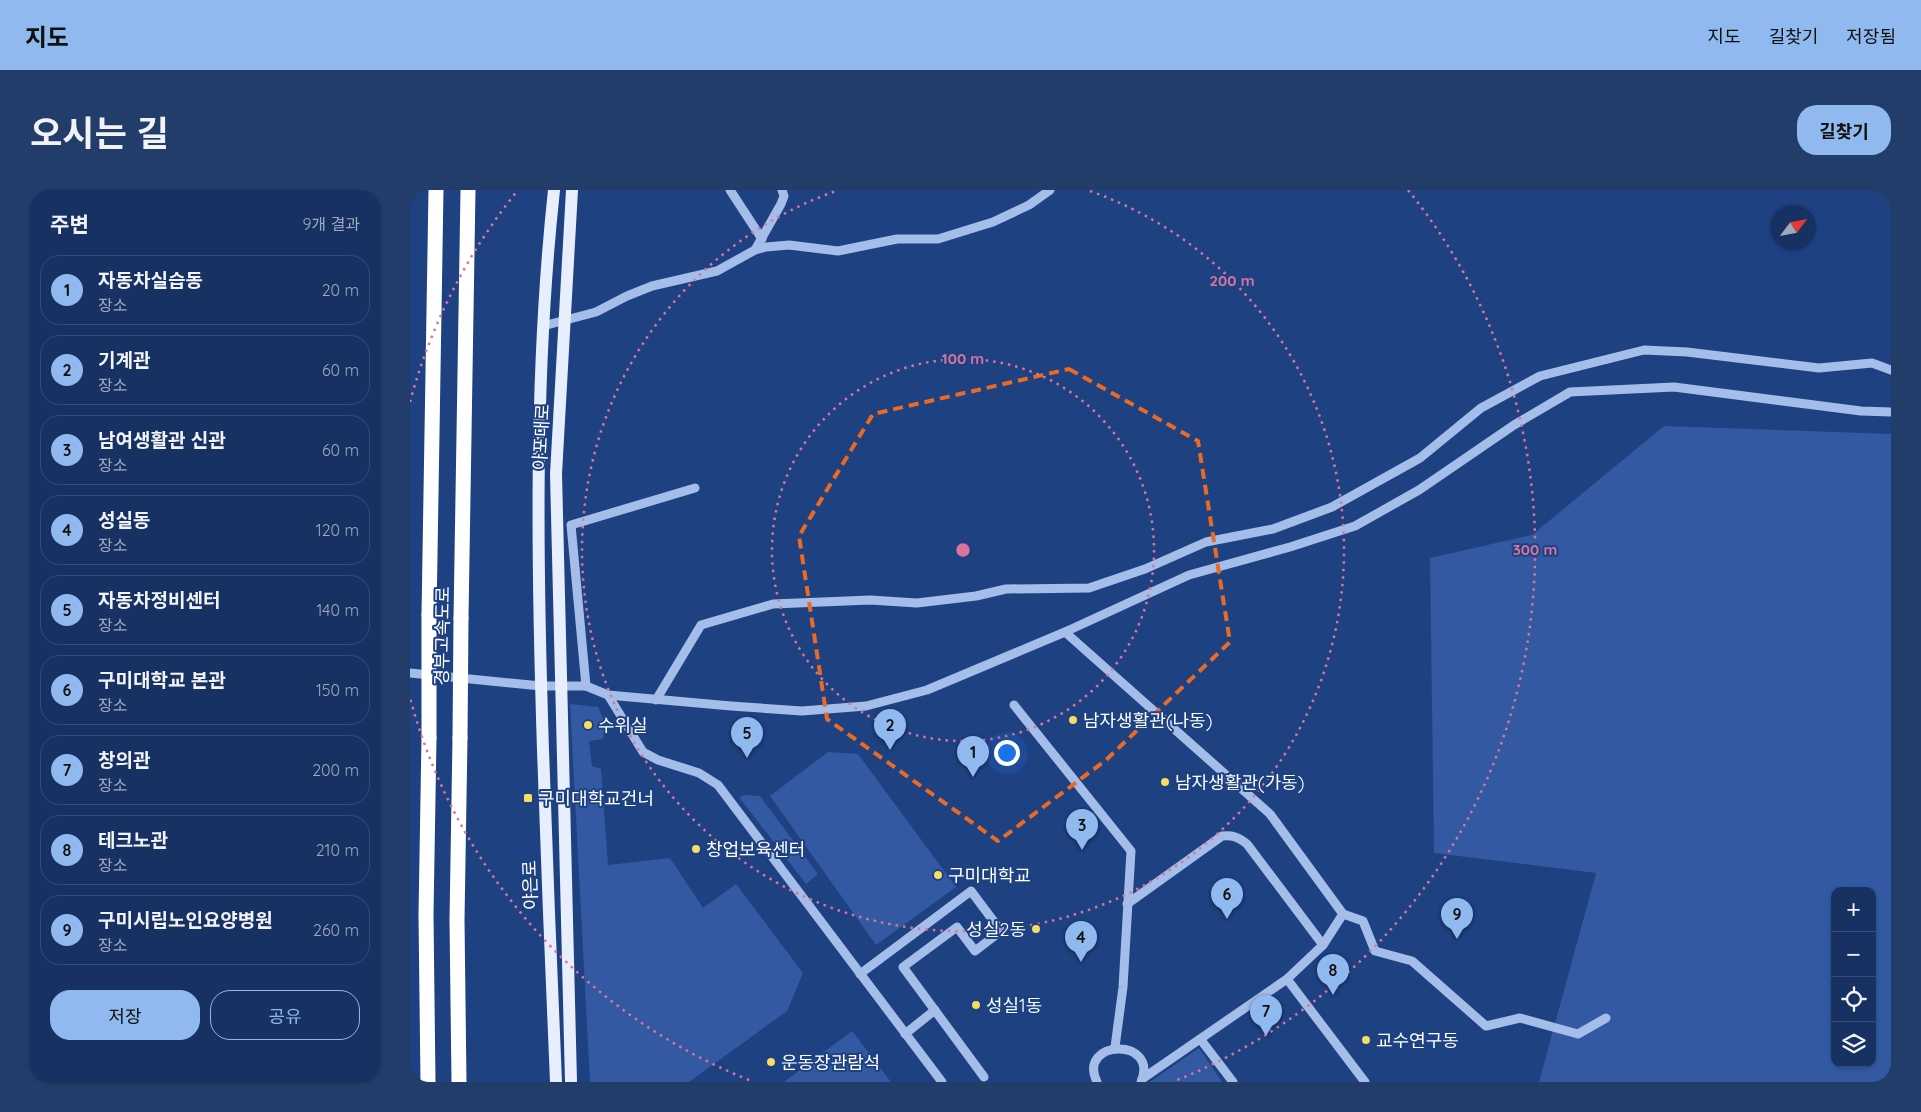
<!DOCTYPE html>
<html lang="ko">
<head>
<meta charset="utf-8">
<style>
  :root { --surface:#163162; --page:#233d6b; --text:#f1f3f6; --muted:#9ea9be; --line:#354c77; --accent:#90b9f0 }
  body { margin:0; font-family:Quicksand,"Noto Sans KR",sans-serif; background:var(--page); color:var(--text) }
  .controls { position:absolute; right:15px; bottom:15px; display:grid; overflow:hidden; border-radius:10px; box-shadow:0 1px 4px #0004 }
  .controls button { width:45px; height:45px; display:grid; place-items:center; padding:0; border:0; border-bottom:1px solid var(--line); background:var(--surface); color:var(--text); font:25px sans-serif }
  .compass { position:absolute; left:1361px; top:15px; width:45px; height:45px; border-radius:50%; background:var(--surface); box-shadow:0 1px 4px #0004; rotate:58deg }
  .you { position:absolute; left:596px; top:562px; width:18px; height:18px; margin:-12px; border:4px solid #fff; border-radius:50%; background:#1a73e8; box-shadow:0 0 0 8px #1a73e833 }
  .badge { display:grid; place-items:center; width:32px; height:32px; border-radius:50%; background:var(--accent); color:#111; font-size:16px; font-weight:700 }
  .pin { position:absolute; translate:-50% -41px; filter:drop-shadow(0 1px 2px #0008) }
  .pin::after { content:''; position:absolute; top:26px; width:18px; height:15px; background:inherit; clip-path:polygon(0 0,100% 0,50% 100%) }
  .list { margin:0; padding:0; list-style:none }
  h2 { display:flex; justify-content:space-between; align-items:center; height:65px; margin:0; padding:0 20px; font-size:21px }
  h2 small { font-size:16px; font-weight:400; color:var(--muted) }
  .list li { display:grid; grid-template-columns:32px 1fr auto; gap:15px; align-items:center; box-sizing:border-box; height:70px; margin:0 10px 10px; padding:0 10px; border:1px solid var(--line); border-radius:20px }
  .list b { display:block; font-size:19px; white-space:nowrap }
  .list p { margin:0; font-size:16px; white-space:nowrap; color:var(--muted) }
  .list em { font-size:16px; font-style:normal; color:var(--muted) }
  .actions { display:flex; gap:10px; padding:15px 20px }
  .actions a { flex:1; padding:11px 0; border:1px solid var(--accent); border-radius:20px; text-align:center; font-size:18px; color:var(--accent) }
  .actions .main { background:var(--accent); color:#111 }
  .icon { flex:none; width:28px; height:28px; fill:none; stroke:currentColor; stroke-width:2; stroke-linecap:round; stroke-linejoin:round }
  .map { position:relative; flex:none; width:1481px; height:892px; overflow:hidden; border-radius:20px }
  header { display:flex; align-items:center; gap:30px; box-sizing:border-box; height:70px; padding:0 25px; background:var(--accent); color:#111 }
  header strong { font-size:24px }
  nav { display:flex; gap:28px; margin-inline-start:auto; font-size:18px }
  .intro { display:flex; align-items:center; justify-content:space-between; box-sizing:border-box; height:120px; padding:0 30px }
  h1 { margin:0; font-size:35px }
  .button { padding:12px 22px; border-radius:20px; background:var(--accent); color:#111; font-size:18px; font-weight:700 }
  main { display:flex; gap:30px; padding:0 30px }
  aside { flex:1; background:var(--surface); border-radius:20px; box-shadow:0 1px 4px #0004 }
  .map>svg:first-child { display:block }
  .green { fill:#3259a1; fill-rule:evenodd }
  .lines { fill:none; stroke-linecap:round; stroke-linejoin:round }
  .minor { stroke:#a4bde9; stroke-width:9 }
  .major { stroke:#e7eefe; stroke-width:12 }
  .highway { stroke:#fff; stroke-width:15 }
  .highway-bridge { stroke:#fff; stroke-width:15 }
  .marked { fill:none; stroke:#ea6a24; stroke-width:4; stroke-dasharray:10 6; stroke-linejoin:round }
  .ring { fill:none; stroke:#da749d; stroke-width:2.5; stroke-dasharray:2.5 5 }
  .poi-dot { fill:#f8db63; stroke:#1e4182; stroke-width:2 }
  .labels { text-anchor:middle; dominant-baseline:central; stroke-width:4; stroke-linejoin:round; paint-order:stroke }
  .street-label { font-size:18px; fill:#fff; stroke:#1e4182 }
  .poi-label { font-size:18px; fill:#fff; stroke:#1e4182; text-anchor:start }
  .centre { fill:#da749d; stroke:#1e4182; stroke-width:2.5 }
  .ring-label { font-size:15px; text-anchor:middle; font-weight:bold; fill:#da749d; stroke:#1e4182; stroke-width:4; stroke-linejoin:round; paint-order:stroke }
</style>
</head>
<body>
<header>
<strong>지도</strong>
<nav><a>지도</a><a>길찾기</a><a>저장됨</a></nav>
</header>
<div class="intro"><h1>오시는 길</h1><a class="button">길찾기</a></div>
<main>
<aside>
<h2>주변<small>9개 결과</small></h2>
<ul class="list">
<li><span class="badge">1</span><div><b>자동차실습동</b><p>장소</p></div><em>20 m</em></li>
<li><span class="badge">2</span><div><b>기계관</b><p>장소</p></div><em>60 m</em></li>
<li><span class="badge">3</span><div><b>남여생활관 신관</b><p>장소</p></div><em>60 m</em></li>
<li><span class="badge">4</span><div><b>성실동</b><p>장소</p></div><em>120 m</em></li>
<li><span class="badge">5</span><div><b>자동차정비센터</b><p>장소</p></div><em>140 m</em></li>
<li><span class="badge">6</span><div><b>구미대학교 본관</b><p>장소</p></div><em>150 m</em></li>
<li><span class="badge">7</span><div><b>창의관</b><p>장소</p></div><em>200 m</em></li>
<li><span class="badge">8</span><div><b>테크노관</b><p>장소</p></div><em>210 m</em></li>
<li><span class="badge">9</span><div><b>구미시립노인요양병원</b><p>장소</p></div><em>260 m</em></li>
</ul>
<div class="actions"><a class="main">저장</a><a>공유</a></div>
</aside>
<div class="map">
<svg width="1481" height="892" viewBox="0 0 1481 892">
  <rect width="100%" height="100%" fill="#1e4182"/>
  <g class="green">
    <path d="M1254,236L1481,244V892H1129L1186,683L1024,663L1020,368L1122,345ZM1425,701H1462V873H1425Z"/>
    <path d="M160,514L188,517L195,533L193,549L179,551L182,576L191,579L198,675L260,668L293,718L326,694L393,783L377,821L279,892H180Z"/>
    <path d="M418,562L448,564L546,697L466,755L360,606Z"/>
    <path d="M337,605L350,606L408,684L396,694L329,607Z"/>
    <path d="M442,841L481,892H374Z"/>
    <path d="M789,858L812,892H740Z"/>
  </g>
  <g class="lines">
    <g class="minor">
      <path d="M320,0L352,49"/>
      <path d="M345,60L371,14L374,6L372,0"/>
      <path d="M133,136L186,122L217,106L242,96L307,81L345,60L356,57L379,55L428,61L487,49H528L583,32L619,15L640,0"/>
      <path d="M655,442L860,624L933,724"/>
      <path d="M0,483L131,496H176L198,505L321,516L392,521L456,516L517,500L655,442L779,385L880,357L945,336L1009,300L1104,235L1160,202L1264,197L1451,221L1481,222"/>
      <path d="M176,496L161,335L285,298"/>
      <path d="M198,505L233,562L248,570L289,583L308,595L532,892"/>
      <path d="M246,510L291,435L363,414L460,410L507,413L566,406L596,399L679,398L735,379L796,352L863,339L922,317L1010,268L1071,218L1130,186L1234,160L1277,162L1409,178L1462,173L1481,180"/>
      <path d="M604,515L721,661L713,797L705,857"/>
      <path d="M717,714L812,646C823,645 828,647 837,654L913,755L877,789L732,889"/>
      <path d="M913,755L933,724L953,731L965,761L1002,771L1076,836L1110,828L1168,844L1196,828"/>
      <path d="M450,784L561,701L591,741L565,761L547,737L493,777L574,887"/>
      <path d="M877,789L955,892"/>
      <path d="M495,844L525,820"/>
      <path d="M791,850L823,892"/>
      <path d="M687,892C666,849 750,847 731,892"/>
    </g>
    <g class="major">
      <path d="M144,0C124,186 127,373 133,560C137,671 141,781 146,892"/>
      <path d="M161,892L146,284L162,0"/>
    </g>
    <g class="highway">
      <path d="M19,425L26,0"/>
      <path d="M51,428L58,0"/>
      <path d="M18,892L16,725L19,548"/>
      <path d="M49,892L47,730L50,548"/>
    </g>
    <g class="highway-bridge">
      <path d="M19,548V425"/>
      <path d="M50,548L51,428"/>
    </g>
  </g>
  <path class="marked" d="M659,179L788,251L820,452L696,570L588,651L417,529L389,346L463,224Z"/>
  <g class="ring">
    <circle cx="553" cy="360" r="191"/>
    <path d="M680 1A381 381 0 1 1 426 1"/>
    <path d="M339 890A572 572 0 0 1 0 508M0 212A572 572 0 0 1 108 0M998 0A572 572 0 0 1 767 890"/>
  </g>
  <g class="poi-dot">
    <circle cx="663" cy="530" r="5"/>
    <circle cx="178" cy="535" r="5"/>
    <circle cx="755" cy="592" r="5"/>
    <rect x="113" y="603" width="10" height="10" rx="2.5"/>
    <circle cx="286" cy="659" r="5"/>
    <circle cx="528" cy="685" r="5"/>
    <circle cx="626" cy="739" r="5"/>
    <circle cx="566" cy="815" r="5"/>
    <circle cx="956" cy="850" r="5"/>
    <circle cx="361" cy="872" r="5"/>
  </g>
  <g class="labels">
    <g class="street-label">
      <text transform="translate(131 247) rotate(-87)">아포대로</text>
      <text transform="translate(32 446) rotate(-89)">경부고속도로</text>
      <text transform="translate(120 695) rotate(-92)">야은로</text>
    </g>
    <g class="poi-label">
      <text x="673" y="530">남자생활관(나동)</text>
      <text x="188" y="535">수위실</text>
      <text x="765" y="592">남자생활관(가동)</text>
      <text x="128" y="608">구미대학교건너</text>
      <text x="296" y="659">창업보육센터</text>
      <text x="538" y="685">구미대학교</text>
      <text x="616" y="739" text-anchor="end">성실2동</text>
      <text x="576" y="815">성실1동</text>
      <text x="966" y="850">교수연구동</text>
      <text x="371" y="872">운동장관람석</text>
    </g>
  </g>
  <circle cx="553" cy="360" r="8" class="centre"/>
  <g class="ring-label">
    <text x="822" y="96">200 m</text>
    <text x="553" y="174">100 m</text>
    <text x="1125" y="365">300 m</text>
  </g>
</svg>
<div class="controls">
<button>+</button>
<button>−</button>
<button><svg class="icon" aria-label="locate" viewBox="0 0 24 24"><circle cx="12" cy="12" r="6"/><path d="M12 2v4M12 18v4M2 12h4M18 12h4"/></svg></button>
<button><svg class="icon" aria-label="layers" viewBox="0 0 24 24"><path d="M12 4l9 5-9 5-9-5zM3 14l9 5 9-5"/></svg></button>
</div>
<svg class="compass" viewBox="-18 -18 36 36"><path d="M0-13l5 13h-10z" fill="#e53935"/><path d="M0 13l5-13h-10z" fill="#9ea9be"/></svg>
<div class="you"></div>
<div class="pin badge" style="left:563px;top:587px">1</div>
<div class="pin badge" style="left:480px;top:560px">2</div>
<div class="pin badge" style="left:672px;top:660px">3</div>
<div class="pin badge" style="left:671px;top:772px">4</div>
<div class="pin badge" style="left:337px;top:568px">5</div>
<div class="pin badge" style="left:817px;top:729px">6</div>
<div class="pin badge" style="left:856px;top:846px">7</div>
<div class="pin badge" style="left:923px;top:805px">8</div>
<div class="pin badge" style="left:1047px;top:749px">9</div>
</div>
</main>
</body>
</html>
